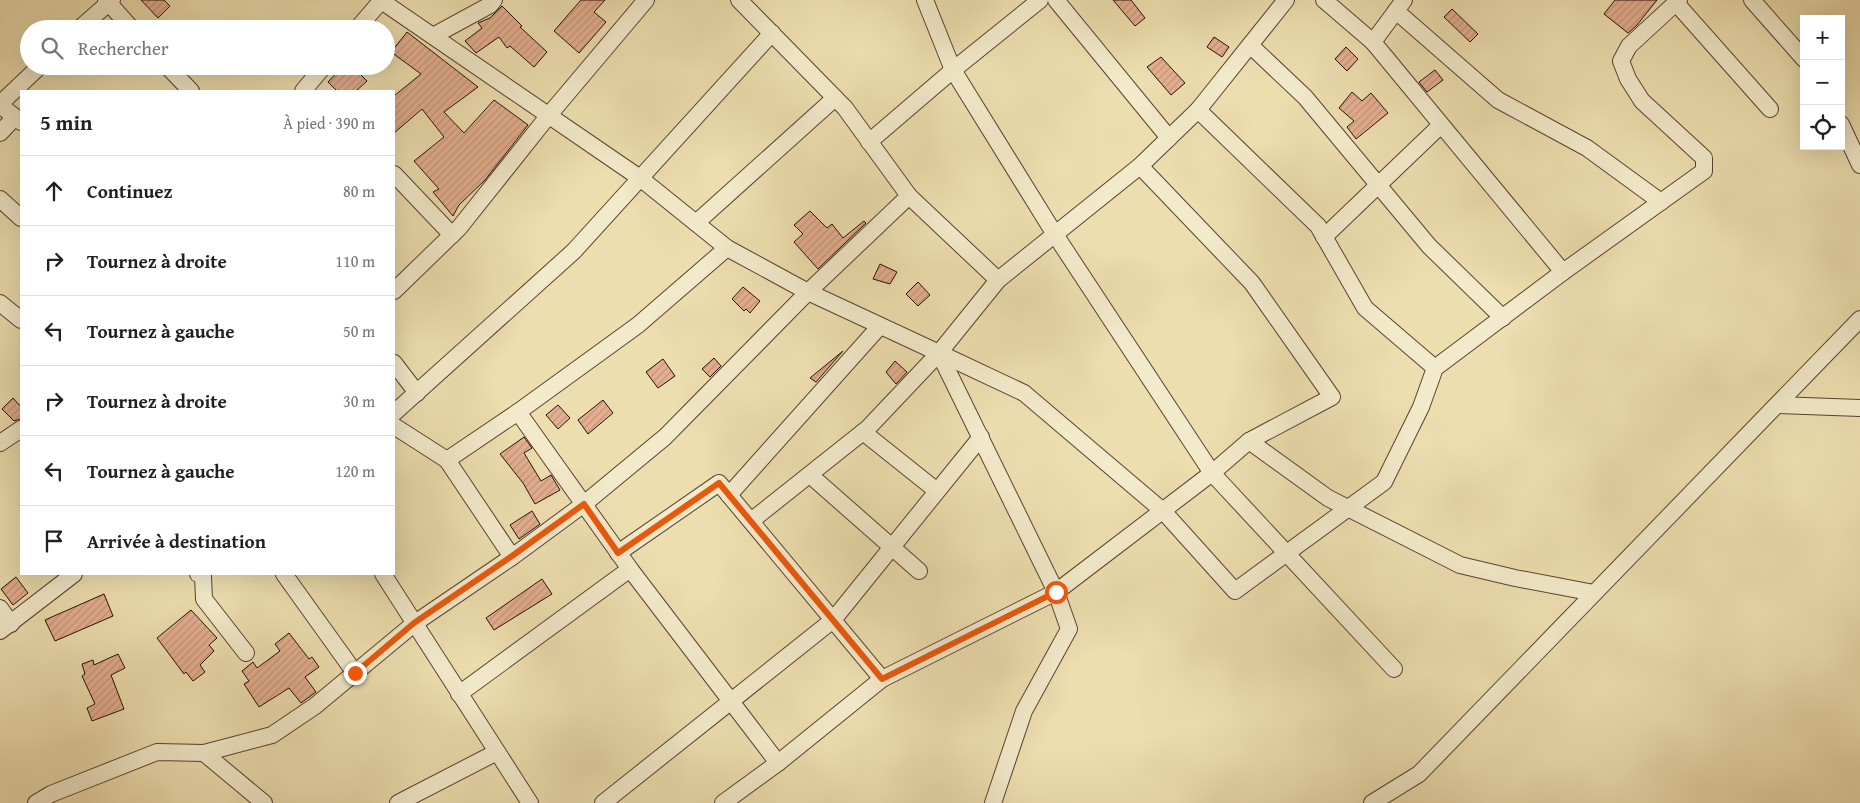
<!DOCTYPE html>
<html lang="fr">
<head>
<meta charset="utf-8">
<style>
  :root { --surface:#fff; --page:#f2f2f2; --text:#202124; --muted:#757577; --line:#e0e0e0 }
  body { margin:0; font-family:"Gentium Book Plus",serif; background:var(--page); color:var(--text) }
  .controls { position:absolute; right:15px; top:15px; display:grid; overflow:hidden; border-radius:0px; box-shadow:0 5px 20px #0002 }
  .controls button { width:45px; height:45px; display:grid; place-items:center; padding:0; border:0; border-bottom:1px solid var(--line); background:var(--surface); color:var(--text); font:25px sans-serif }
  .stop { position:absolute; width:15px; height:15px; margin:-11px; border:4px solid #ea580c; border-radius:50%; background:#fff }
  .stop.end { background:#ea580c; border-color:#fff; box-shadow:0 1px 5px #0008 }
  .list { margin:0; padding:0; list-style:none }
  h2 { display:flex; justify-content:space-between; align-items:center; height:65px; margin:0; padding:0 20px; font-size:21px }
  h2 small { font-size:16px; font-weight:400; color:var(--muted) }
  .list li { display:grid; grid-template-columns:32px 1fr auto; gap:15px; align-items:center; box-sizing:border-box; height:70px; padding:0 20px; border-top:1px solid var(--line) }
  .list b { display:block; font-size:19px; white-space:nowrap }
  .list em { font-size:16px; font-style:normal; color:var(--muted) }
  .icon { flex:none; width:28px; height:28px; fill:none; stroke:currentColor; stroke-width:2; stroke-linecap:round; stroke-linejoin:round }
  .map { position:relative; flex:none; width:1860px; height:803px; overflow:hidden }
  .search { position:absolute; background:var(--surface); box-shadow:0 5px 20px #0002; left:20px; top:20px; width:375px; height:55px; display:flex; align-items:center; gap:12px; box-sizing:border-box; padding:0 18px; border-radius:28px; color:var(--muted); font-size:19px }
  .panel { position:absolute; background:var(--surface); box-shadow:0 5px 20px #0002; left:20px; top:90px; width:375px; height:485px; border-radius:0px }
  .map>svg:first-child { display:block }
  .building { fill:url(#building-hatch); stroke:#250f05 }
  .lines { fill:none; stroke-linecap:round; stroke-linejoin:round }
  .street-casing { stroke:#574330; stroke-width:18 }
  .street { stroke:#f3eacb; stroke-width:16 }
  .route { stroke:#ea580c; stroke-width:6 }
</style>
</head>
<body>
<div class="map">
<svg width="1860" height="803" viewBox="0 0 1860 803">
  <defs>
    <pattern id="building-hatch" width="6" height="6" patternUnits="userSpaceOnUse" patternTransform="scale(1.25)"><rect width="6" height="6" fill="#e4af90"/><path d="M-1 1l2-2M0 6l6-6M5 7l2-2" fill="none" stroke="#c3957b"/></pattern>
  </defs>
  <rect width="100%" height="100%" fill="#eddeaf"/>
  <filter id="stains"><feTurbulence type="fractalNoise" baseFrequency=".004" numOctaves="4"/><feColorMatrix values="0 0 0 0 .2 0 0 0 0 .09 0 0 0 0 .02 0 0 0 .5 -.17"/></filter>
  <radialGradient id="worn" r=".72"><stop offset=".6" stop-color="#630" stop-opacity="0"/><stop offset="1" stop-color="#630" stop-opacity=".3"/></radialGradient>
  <g class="building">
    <path d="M141,0H164L170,6L158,18Z"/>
    <path d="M581,0H605L594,12L606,22L579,53L554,31Z"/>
    <path d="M1113,0H1131L1145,18L1135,26Z"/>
    <path d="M1615,0H1657L1637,25L1628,33L1604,14Z"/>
    <path d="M502,6L522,26L520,27L547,52L534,67L510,46L507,48L499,37L476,53L465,41L482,28L478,23L490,18Z"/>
    <path d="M1452,9L1478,34L1470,42L1444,17Z"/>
    <path d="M407,32L478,87L444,112L464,133L494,100L528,125L485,180L459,205L453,216L433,192L439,189L414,161L444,137L422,109L394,133V96L421,74L391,52Z"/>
    <path d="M1214,37L1229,47L1222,57L1207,47Z"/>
    <path d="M1346,47L1358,59L1347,71L1335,59Z"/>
    <path d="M1161,57L1185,83L1171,95L1147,67Z"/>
    <path d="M343,66H352L367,81L356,91H337L328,82Z"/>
    <path d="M1435,70L1443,80L1427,92L1419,82Z"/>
    <path d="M1352,92L1362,101L1371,93L1388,113L1356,139L1347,127L1354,121L1339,108Z"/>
    <path d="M810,211L827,228L832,224L843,238L864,221L866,223L818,269L794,242L803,234L794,225Z"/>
    <path d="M880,264L897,272L890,284L873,279Z"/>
    <path d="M918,282L930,295L918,306L906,294Z"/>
    <path d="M743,287L760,301L750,313L746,309L744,311L732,299Z"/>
    <path d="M843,351L816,382L810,378Z"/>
    <path d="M714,358L721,366L710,377L702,369Z"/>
    <path d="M663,359L675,376L658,388L646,372Z"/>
    <path d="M895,361L907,372L896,384L886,372Z"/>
    <path d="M13,398L21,407V419L14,421L2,409Z"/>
    <path d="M603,400L613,413L588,434L578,420Z"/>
    <path d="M558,405L570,418L558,429L546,415Z"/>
    <path d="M524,437L532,448L524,453L541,481L551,475L560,490L535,504L523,483L500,454Z"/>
    <path d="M532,511L540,524L519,539L510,525Z"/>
    <path d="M16,577L28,593L13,605L1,589Z"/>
    <path d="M542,579L552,594L494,630L486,618Z"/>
    <path d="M104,594L113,616L55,641L45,620Z"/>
    <path d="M191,610L217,638L209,645L214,651L200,665L205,672L193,681L186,672L184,674L157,638Z"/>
    <path d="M289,633L309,659L312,657L319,667L305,677L316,692L301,703L289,688L259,707L244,684L249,681L242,671L253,662L257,668L280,651L275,644Z"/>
    <path d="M118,654L125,668L111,675L124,709L92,721L87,708L95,704L82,676L85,674L82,664L93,660L94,665Z"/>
  </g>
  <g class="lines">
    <defs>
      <g id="street">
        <path d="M106,0L132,29"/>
        <path d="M380,0L640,178L727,248L808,292L939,353L1056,592L1069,629L1024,711L993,803"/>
        <path d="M739,0L845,108L909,196L998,280"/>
        <path d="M925,0L953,70L1054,233L1212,473L1394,669"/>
        <path d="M1056,0L1169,138"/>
        <path d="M1324,0L1373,42L1563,272"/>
        <path d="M1752,0L1804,59"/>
        <path d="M1676,3L1770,109"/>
        <path d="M1396,11L1498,100L1587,148L1661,202"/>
        <path d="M79,29L112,0"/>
        <path d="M357,29L381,1"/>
        <path d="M433,36L490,5L494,0"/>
        <path d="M1373,42L1404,0"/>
        <path d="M1250,45L1305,97L1429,246L1503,318"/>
        <path d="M167,66L191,91"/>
        <path d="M303,91L324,66"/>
        <path d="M0,104L40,66"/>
        <path d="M0,105L21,122"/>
        <path d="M1198,110L1318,226L1365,308L1435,368"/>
        <path d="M1841,124L1860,165"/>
        <path d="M0,133L15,117"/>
        <path d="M869,142L953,70L1040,0"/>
        <path d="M1140,166L1252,283L1332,397L1249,441"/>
        <path d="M394,174L452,235"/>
        <path d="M0,199L21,218"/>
        <path d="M696,223L835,98"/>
        <path d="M1324,237L1441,125"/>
        <path d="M394,291L459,228L549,115L646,0"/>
        <path d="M0,303L21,320"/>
        <path d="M939,353L1024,393L1163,511L1235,591L1384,482L1421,407L1435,368L1563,272L1704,171V158L1642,101L1628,79L1621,61L1629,46L1679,0"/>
        <path d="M394,363L417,393"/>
        <path d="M1777,405L1860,408"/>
        <path d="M518,412L630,569L778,763"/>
        <path d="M394,413L574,251L772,33"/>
        <path d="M394,426L447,460L512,557"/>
        <path d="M863,432L937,491"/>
        <path d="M0,443L21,429"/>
        <path d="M447,460L518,412L638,325L727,248"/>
        <path d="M810,475L919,571"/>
        <path d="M729,495L880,326"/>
        <path d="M751,521L868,428L939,353L998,280L1140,166L1198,110L1286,0"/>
        <path d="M618,553L719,483L882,679"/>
        <path d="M198,574L203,576L204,599L246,653"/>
        <path d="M284,574L355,673"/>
        <path d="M383,574L530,803"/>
        <path d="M0,608L11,624"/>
        <path d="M0,631L74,574"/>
        <path d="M459,694L630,569"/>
        <path d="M204,753L264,803"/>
        <path d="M36,803L51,794L157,752L204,753L272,735L315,706L415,623L512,557L584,504L665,437L808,292L909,196"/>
        <path d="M398,803L497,752"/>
        <path d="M603,803L833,620L981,437"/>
        <path d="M723,803L778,763L882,679L1056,592L1212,473L1249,441L1328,498L1460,565L1515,578L1594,593"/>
        <path d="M1372,803L1419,774L1860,319"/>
      </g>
    </defs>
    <use href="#street" class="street-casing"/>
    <use href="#street" class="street"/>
  </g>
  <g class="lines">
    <path class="route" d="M355,673L414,623L512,556L584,504L618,553L719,483L882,679L1056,592"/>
  </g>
  <rect width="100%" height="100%" filter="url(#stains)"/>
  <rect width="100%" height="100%" fill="url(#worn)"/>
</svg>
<div class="controls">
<button>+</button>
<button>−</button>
<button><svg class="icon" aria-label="locate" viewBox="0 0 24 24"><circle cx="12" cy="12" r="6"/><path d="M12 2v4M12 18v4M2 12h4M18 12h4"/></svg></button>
</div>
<div class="stop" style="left:1056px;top:592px"></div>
<div class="stop end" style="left:355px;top:673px"></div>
<div class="search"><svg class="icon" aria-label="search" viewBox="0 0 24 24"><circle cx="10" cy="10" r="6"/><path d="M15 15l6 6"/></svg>Rechercher</div>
<section class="panel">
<h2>5 min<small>À pied · 390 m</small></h2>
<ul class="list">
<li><svg class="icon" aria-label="ahead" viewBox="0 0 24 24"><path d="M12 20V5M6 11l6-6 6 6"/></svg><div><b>Continuez</b></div><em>80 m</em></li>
<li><svg class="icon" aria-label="right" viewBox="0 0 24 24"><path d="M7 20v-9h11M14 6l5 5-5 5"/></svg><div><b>Tournez à droite</b></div><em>110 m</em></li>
<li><svg class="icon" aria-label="left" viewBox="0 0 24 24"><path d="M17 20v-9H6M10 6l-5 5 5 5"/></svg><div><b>Tournez à gauche</b></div><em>50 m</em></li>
<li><svg class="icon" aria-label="right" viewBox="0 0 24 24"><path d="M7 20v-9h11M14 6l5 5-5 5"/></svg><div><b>Tournez à droite</b></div><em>30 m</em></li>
<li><svg class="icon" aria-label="left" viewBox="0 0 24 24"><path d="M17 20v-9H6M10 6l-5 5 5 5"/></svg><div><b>Tournez à gauche</b></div><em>120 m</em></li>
<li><svg class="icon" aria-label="arrive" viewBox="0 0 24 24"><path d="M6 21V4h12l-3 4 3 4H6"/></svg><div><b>Arrivée à destination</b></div></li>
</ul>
</section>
</div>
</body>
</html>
